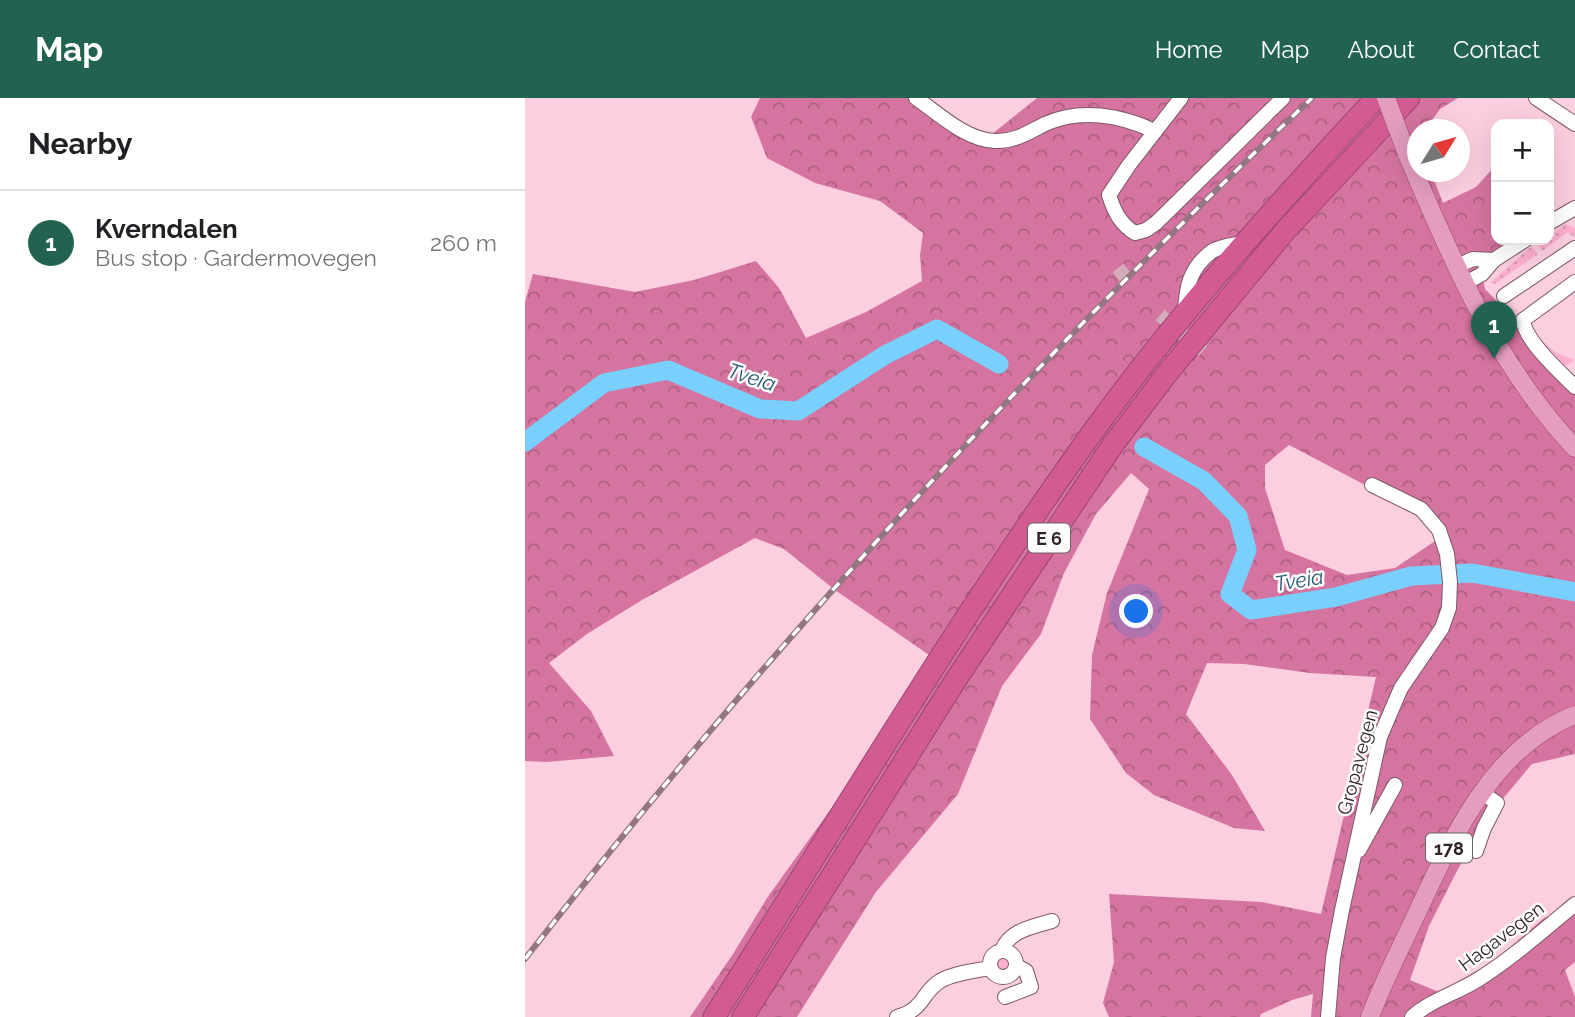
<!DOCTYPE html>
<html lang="en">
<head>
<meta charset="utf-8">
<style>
  :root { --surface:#fff; --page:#f2f2f2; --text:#202124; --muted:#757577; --line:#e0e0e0; --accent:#216251 }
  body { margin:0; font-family:Raleway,sans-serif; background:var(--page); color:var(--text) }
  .controls { position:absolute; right:21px; top:21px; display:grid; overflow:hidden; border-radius:14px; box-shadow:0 7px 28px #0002 }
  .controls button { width:63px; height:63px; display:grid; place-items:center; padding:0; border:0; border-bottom:2px solid var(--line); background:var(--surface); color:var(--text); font:35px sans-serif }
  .compass { position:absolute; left:882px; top:21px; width:63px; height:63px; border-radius:50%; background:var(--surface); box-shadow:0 7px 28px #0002; rotate:53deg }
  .you { position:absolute; left:612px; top:514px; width:24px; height:24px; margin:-18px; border:5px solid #fff; border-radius:50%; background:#1a73e8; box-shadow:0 0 0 10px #1a73e833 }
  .badge { display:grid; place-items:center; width:46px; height:46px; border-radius:50%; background:var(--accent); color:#fff; font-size:23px; font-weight:700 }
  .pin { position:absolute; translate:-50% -58px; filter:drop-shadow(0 2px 4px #0008) }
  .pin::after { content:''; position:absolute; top:37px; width:24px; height:21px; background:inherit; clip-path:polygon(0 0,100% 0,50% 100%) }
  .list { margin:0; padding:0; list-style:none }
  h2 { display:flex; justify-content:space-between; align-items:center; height:91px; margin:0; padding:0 28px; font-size:30px }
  h2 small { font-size:23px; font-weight:400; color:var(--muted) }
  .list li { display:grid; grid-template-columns:46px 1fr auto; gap:21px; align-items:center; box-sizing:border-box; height:105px; padding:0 28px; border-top:2px solid var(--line) }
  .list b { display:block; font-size:26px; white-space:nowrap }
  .list p { margin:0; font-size:23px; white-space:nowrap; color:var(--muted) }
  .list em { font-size:23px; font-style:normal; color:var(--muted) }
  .map { position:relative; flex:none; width:1050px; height:919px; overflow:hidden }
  header { display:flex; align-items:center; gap:42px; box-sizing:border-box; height:98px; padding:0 35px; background:var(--accent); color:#fff }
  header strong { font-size:33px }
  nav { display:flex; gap:38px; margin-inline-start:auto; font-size:24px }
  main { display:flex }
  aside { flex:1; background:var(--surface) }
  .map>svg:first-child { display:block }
  .grass { fill:url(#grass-dots) }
  .forest { fill:url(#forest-crowns); fill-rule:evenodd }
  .green { fill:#fdafd0 }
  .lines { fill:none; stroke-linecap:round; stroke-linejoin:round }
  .river { stroke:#79d0fd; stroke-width:19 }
  .minor-tunnel { stroke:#d3abbb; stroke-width:14; stroke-dasharray:14 7; stroke-linecap:butt }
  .minor-casing { stroke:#7f5868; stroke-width:16 }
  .major-casing { stroke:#9a476e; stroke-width:19 }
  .highway-casing { stroke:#9a476e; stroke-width:23 }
  .minor { stroke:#fff; stroke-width:14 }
  .major { stroke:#e49dbf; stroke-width:18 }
  .highway { stroke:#d25b94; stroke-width:21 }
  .rail-casing { stroke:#947682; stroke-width:6 }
  .rail { stroke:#fdfdfd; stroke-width:3.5; stroke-dasharray:10; stroke-linecap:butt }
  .major-bridge-casing { stroke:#9a476e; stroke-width:19; stroke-linecap:butt }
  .major-bridge { stroke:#e49dbf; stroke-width:18 }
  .labels { text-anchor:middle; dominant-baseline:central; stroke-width:5; stroke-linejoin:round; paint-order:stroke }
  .shield { fill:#fdfdfd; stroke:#6e6368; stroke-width:2 }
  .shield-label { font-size:18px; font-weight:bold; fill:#312128 }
  .street-label { font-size:19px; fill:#312128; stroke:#fdfdfd }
  .water-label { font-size:21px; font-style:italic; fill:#28586f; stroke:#fdfdfd }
</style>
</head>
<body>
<header>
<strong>Map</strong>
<nav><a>Home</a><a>Map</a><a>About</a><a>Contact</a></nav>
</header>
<main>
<aside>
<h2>Nearby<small></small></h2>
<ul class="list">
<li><span class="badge">1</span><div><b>Kverndalen</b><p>Bus stop · Gardermovegen</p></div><em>260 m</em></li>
</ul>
</aside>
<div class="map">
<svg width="1050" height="919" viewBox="0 0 1050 919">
  <defs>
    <pattern id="grass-dots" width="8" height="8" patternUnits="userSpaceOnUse" patternTransform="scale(1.75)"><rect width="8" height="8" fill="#fdafd0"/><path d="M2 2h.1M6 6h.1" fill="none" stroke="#d996b3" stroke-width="1.8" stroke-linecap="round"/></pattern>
    <pattern id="forest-crowns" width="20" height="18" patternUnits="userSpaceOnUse" patternTransform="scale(1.75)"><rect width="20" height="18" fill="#d674a1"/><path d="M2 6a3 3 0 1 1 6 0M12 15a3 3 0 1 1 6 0" fill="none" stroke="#ae5f83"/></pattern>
  </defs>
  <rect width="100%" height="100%" fill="#fbcee0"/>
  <g class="grass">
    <path d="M1041,126L1050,130V140L1043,134L1017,153L1012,146L1017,142H1024V137Z"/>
    <path d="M1007,148L1013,156L970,186L966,184Z"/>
    <circle cx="479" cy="866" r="8"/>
  </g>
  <path class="forest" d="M235,0H382L462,40L512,0H933L915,11L901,31L892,32V74H906L918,105L951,89L971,67V142H983L955,170L960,191L1050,285V656L1007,666L965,716L933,771L904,828L885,882L914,894L969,863L1019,820L1050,808V864L1040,872L1050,899V919H786L788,896L767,902L736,916L735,919H584L578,905L589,864L584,796L737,804L796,816L851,579L785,575L719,566L682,565L661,616L707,677L740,733L709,730L629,697L601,675L565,621L567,557L582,495L624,391L606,375L571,416L539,475L516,536L477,588L433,696L351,794L272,919H165L208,856L242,800L316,697L404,557L310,492L259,451L230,440L117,502L62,536L24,565L66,613L89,658L22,664L0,663V204L8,176L110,194L169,182L231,163L254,190L281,240L341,214L397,183L395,157L398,135L355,103L290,85L242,60L226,19ZM764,347L842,388L902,415L919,437L870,470L822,477L760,452L740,390V367Z"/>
  <path class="green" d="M1005,231L1030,254L1049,262L1036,271Z"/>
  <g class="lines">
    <g class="river">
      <path d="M0,344L79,285L143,272L235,311L273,313L360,257L412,231L474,266"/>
      <path d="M619,349L679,383L713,418L722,452L705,496L726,512L811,499L886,478L947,475L1050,494"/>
    </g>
    <g class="minor-tunnel">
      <path d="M593,170L605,185"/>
      <path d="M635,217L679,254"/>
    </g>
    <defs>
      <g id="minor">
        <path d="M391,0C414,16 441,42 470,43C489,44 504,34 520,26C555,10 596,17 629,33"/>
        <path d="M656,0L604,67L584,97C589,113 595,126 610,135L621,132L631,125L758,0"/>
        <path d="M1011,0L1050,26"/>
        <path d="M1024,125L1050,110"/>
        <path d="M932,168L948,161L969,162"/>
        <path d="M1050,184L998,222C1000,243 1035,274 1050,289"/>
        <path d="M941,185L957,176L969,162L1000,142"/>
        <path d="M979,198L1050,150"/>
        <path d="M660,215C661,190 664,171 686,154C694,148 709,147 719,145"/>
        <path d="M834,752L870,687"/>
        <path d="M951,753L959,730L972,705L957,695"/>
        <path d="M477,852C485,832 507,829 527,823"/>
        <circle cx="478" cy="866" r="13"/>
        <path d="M480,899L506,889L501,873L492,868"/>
        <path d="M372,919C400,911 396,895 415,883C429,875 449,873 465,870"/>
        <path d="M803,919L808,860L817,812L855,639L876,590L917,530L924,510L925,484L922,456L914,432L896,411L847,387"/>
        <path d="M887,919C906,902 932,895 954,881C988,859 1019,832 1050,806"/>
      </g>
      <g id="major">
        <path d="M882,56C925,159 972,268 1050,350"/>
        <path d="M845,919C858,884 875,851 891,817C926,742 967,649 1050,617"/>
      </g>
      <g id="highway">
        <path d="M189,919C313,724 432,523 567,335C653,216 751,108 851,0"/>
        <path d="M218,919L432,580L587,348L640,278L760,133L884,0"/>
      </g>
    </defs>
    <use href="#minor" class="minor-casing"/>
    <use href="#major" class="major-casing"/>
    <use href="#highway" class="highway-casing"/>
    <use href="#minor" class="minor"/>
    <use href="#major" class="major"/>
    <use href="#highway" class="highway"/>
    <defs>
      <path id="rail" d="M0,861C239,553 504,268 787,0"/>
    </defs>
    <use href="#rail" class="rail-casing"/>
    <use href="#rail" class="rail"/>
    <defs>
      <path id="major-bridge" d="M861,0L882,56"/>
    </defs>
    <use href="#major-bridge" class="major-bridge-casing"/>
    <use href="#major-bridge" class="major-bridge"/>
  </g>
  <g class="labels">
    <g class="shield">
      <rect x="503" y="425.5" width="42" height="29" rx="5"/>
      <rect x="901" y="735.5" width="46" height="29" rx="5"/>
    </g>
    <g class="shield-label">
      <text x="524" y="440">E 6</text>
      <text x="924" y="750">178</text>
    </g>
    <g class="street-label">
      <text transform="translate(832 664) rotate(-75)">Gropavegen</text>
      <text transform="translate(976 838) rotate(-37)">Hagavegen</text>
    </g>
    <g class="water-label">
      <text transform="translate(227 279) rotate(18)">Tveia</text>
      <text transform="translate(774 482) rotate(-9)">Tveia</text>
    </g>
  </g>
</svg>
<div class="controls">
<button>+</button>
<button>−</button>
</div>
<svg class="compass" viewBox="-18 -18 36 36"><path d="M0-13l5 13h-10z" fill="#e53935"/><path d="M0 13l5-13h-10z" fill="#757577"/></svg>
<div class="you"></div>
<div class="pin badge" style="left:969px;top:261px">1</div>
</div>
</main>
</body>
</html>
